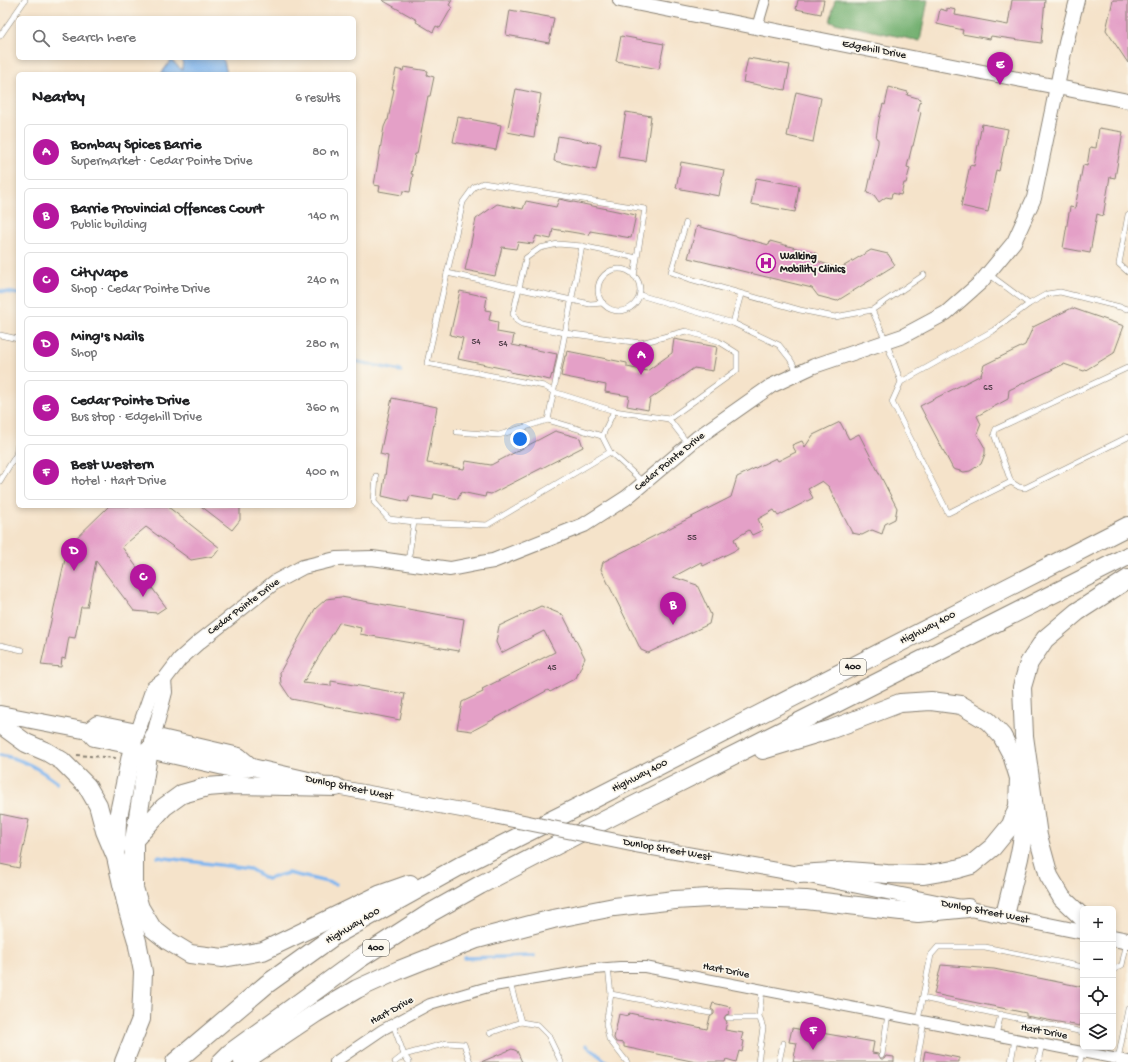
<!DOCTYPE html>
<html lang="en">
<head>
<meta charset="utf-8">
<style>
  :root { --surface:#fff; --page:#f2f2f2; --text:#202124; --muted:#757577; --line:#e0e0e0; --accent:#b5179e }
  body { margin:0; font-family:"Gochi Hand",sans-serif; background:var(--page); color:var(--text) }
  .controls { position:absolute; right:12px; bottom:12px; display:grid; overflow:hidden; border-radius:6px; box-shadow:0 2px 6px #0003 }
  .controls button { width:36px; height:36px; display:grid; place-items:center; padding:0; border:0; border-bottom:1px solid var(--line); background:var(--surface); color:var(--text); font:20px sans-serif }
  .you { position:absolute; left:520px; top:439px; width:14px; height:14px; margin:-10px; border:3px solid #fff; border-radius:50%; background:#1a73e8; box-shadow:0 0 0 6px #1a73e833 }
  .badge { display:grid; place-items:center; width:26px; height:26px; border-radius:50%; background:var(--accent); color:#fff; font-size:13px; font-weight:700 }
  .pin { position:absolute; translate:-50% -33px; filter:drop-shadow(0 1px 2px #0008) }
  .pin::after { content:''; position:absolute; top:21px; width:14px; height:12px; background:inherit; clip-path:polygon(0 0,100% 0,50% 100%) }
  .list { margin:0; padding:0; list-style:none }
  h2 { display:flex; justify-content:space-between; align-items:center; height:52px; margin:0; padding:0 16px; font-size:17px }
  h2 small { font-size:13px; font-weight:400; color:var(--muted) }
  .list li { display:grid; grid-template-columns:26px 1fr auto; gap:12px; align-items:center; box-sizing:border-box; height:56px; margin:0 8px 8px; padding:0 8px; border:1px solid var(--line); border-radius:6px }
  .list b { display:block; font-size:15px; white-space:nowrap }
  .list p { margin:0; font-size:13px; white-space:nowrap; color:var(--muted) }
  .list em { font-size:13px; font-style:normal; color:var(--muted) }
  .icon { flex:none; width:22px; height:22px; fill:none; stroke:currentColor; stroke-width:2; stroke-linecap:round; stroke-linejoin:round }
  .map { position:relative; flex:none; width:1128px; height:1062px; overflow:hidden }
  .search { position:absolute; background:var(--surface); box-shadow:0 2px 6px #0003; left:16px; top:16px; width:340px; height:44px; display:flex; align-items:center; gap:10px; box-sizing:border-box; padding:0 14px; border-radius:6px; color:var(--muted); font-size:15px }
  .panel { position:absolute; background:var(--surface); box-shadow:0 2px 6px #0003; left:16px; top:72px; width:340px; height:436px; border-radius:6px }
  .map>svg:first-child { display:block }
  .forest { fill:#74b172; stroke:#486647 }
  .water { fill:#80b6ef; stroke:#4e6986 }
  .lines { fill:none; stroke-linecap:round; stroke-linejoin:round }
  .stream { stroke:#80b6ef; stroke-width:3.5 }
  .building { fill:#e4a0c7 }
  .lane-casing { stroke:#888073; stroke-width:6 }
  .street-casing { stroke:#888073; stroke-width:12 }
  .secondary-casing { stroke:#888073; stroke-width:16 }
  .primary-casing { stroke:#888073; stroke-width:18 }
  .highway-casing { stroke:#888073; stroke-width:20 }
  .path { stroke:#888073; stroke-width:2; stroke-dasharray:3 3; stroke-linecap:butt }
  .lane { stroke:#fff; stroke-width:5 }
  .street { stroke:#fff; stroke-width:10 }
  .secondary { stroke:#fff; stroke-width:14 }
  .primary { stroke:#fff; stroke-width:16 }
  .highway { stroke:#fff; stroke-width:18 }
  .secondary-bridge-casing { stroke:#888073; stroke-width:16; stroke-linecap:butt }
  .secondary-bridge { stroke:#fff; stroke-width:14 }
  .labels { text-anchor:middle; dominant-baseline:central; stroke-width:3.5; stroke-linejoin:round; paint-order:stroke }
  .number-label { font-size:9px; fill:#4e3d47 }
  .shield { fill:#fbf7ec; stroke:#5f5e5a; stroke-width:1 }
  .shield-label { font-size:10px; font-weight:bold; fill:#1c1c1c }
  .street-label { font-size:11px; fill:#1c1c1c; stroke:#fbf7ec }
  .poi-label { font-size:11px; font-weight:bold; fill:#1c1c1c; stroke:#fbf7ec; text-anchor:start }
</style>
</head>
<body>
<div class="map">
<svg width="1128" height="1062" viewBox="0 0 1128 1062">
  <rect width="100%" height="100%" fill="#fbf7ec"/>
  <filter id="ink" filterUnits="userSpaceOnUse"><feTurbulence type="fractalNoise" baseFrequency=".025" numOctaves="2"/><feDisplacementMap in="SourceGraphic" scale="8" xChannelSelector="R" yChannelSelector="G"/><feConvolveMatrix kernelMatrix="1 2 1 2 8 2 1 2 1" color-interpolation-filters="sRGB"/></filter>
  <filter id="wash" filterUnits="userSpaceOnUse"><feTurbulence type="fractalNoise" baseFrequency=".012" numOctaves="4" result="noise"/><feDisplacementMap in="SourceGraphic" scale="16" xChannelSelector="R" yChannelSelector="G"/><feGaussianBlur stdDeviation="0.9" result="paint"/><feColorMatrix in="noise" values="0 0 0 0 0 0 0 0 0 0 0 0 0 0 0 0 0 1.4 0 .05"/><feComposite in="paint" operator="in"/></filter>
  <g filter="url(#wash)">
    <rect width="100%" height="100%" fill="#f5e3ca"/>
    <path class="forest" d="M835,0H928L920,41L830,22Z"/>
    <path class="water" d="M183,58H221L224,61L227,74H161L171,60L182,70Z"/>
    <g class="lines">
      <g class="stream">
        <path d="M0,291L18,294"/>
        <path d="M354,361L401,371"/>
        <path d="M0,755C24,759 39,769 58,783"/>
        <path d="M158,857L250,869L267,879L288,873L336,884"/>
        <path d="M465,958L534,956"/>
        <path d="M586,1045L607,1062"/>
      </g>
    </g>
    <g id="blocks">
      <g class="building">
        <path d="M382,0H452L449,5L452,7L440,28L436,26L433,32L416,22L417,20Z"/>
        <path d="M798,0H824L821,14L796,9Z"/>
        <path d="M1012,0H1045L1041,43L991,36L990,39L962,34L963,30L937,24L940,9L947,11V8L956,10L955,15L1008,25Z"/>
        <path d="M1113,0H1128V63L1106,30Z"/>
        <path d="M510,10L554,18L549,43L506,35Z"/>
        <path d="M621,36L664,44L659,69L616,61Z"/>
        <path d="M748,58L790,65L785,90L743,82Z"/>
        <path d="M404,67L428,71L427,75L434,77L430,96H428L417,154H415L411,174H413L410,192L403,191L402,195L379,191L380,186L374,185L384,127L387,120H388L394,89H392L396,69L403,71Z"/>
        <path d="M889,87L908,92L907,95L921,99L918,111L921,112L913,146H912L907,167L910,168L906,183H904L901,195L892,193L891,198L886,197L879,202L874,195L867,193L878,143V139L876,138L879,119L883,104L885,105Z"/>
        <path d="M516,89L541,94L534,137L507,132Z"/>
        <path d="M796,92L821,98L813,142L787,136Z"/>
        <path d="M626,112L651,116L645,161L618,157Z"/>
        <path d="M458,117L501,125L496,150L453,142Z"/>
        <path d="M982,124L1008,129L999,171L996,170L988,212L961,206L970,165L974,166Z"/>
        <path d="M1099,128L1123,132L1115,178L1110,177L1103,216L1097,214L1090,253L1063,248L1070,207L1075,208L1083,165L1087,166L1090,147L1096,148Z"/>
        <path d="M558,136L601,144L596,170L554,161Z"/>
        <path d="M681,162L724,170L719,196L676,188Z"/>
        <path d="M756,178L799,186L795,212L751,204Z"/>
        <path d="M559,199L636,215L631,238L590,231L589,235L553,229L551,239L536,236L533,244L518,242L516,249L502,247L495,276L465,270L476,219L497,204L523,209L526,201L556,207Z"/>
        <path d="M697,226L769,245L770,241L818,254L817,261L839,269L871,250L888,254L895,265L837,301L818,296L812,288L688,258Z"/>
        <path d="M460,291L487,297L485,310L491,311L489,320L498,322L497,332L514,335L512,345L557,354L553,375L552,374L550,380L510,372V370L458,359L463,338L450,335Z"/>
        <path d="M1072,308L1124,326L1114,353L1084,371L1064,364L1009,390L1008,399L977,416L981,424L977,434L985,448V454L981,464L970,471L964,472L953,469L920,406L981,375L984,365L1025,345L1033,327Z"/>
        <path d="M674,339L717,347L713,371L694,368L650,399L648,410L627,406L629,396L605,392L606,385L561,376L565,356H566L567,351L627,363V367L647,371L672,353Z"/>
        <path d="M392,398L437,407L427,463L464,469L466,461L491,465L555,431L580,438L583,447L491,494L486,493L485,497L461,492L458,499L434,494L433,500L410,496L408,502L382,496L388,456L380,454Z"/>
        <path d="M840,422L849,439L859,434L897,508L895,519L885,524L882,534L872,530L862,535L852,533L829,487L822,481L808,489L813,498L778,516L774,510L758,519L763,530L752,535L749,530L734,539L738,549L703,566L701,562L673,577L697,585L711,615L709,624L648,653L641,650L601,569L603,562L731,497L737,477L776,458L778,461L796,452L792,445L802,441L805,447L813,435Z"/>
        <path d="M109,506H167L220,548L214,556L191,560L146,527L122,547L166,607L157,613L134,611L96,561L87,607H81L75,638L69,637L65,659L62,658L61,667L41,665L68,546Z"/>
        <path d="M201,506H240V520L232,530Z"/>
        <path d="M341,597L464,619L459,651L360,634L361,628L339,623L303,683L331,686V681L405,694L400,720L291,699L281,684L280,672L315,609L326,599Z"/>
        <path d="M541,606L563,615L585,658L576,678L550,692L548,690L472,731L457,729L462,702L483,692L482,689L555,652L544,631L501,653L496,642L499,626Z"/>
        <path d="M0,814L29,820L19,868L0,864Z"/>
        <path d="M941,965L994,969L1083,987V1010L1080,1026L1026,1016V1013L934,994Z"/>
        <path d="M713,1003L730,1007L729,1014L726,1015L724,1018L727,1022L725,1030L743,1033L741,1040L744,1041L742,1052L739,1051L736,1062L726,1059L725,1062H696L624,1047V1043L616,1042L614,1038L619,1014L628,1016L629,1013L707,1029L710,1017L714,1014V1011L711,1009Z"/>
        <path d="M792,1028L874,1042L872,1053L878,1054L881,1059H884L886,1056L894,1057V1062H793L797,1043L789,1042Z"/>
        <path d="M512,1049L517,1051L522,1062H481Z"/>
        <path d="M925,1051L959,1058V1062H923Z"/>
      </g>
    </g>
  </g>
  <g filter="url(#ink)">
    <use href="#blocks" fill-opacity="0" stroke="#888073" stroke-width="1"/>
    <g class="lines">
      <defs>
        <g id="lane">
          <path d="M0,36L25,0"/>
          <path d="M1128,215L1119,264L1128,272"/>
          <path d="M686,223L671,272L690,279L800,310L835,317L872,310"/>
          <circle cx="619" cy="290" r="21"/>
          <path d="M447,273L590,304L603,303"/>
          <path d="M924,275L872,310L886,341L901,382L994,330L1029,304L990,275"/>
          <path d="M634,276L645,209L483,183L474,187L463,202L427,363L544,386L554,392L614,411L669,419L737,370V353L718,341L686,331L641,343L565,333L522,324L517,321L513,314L526,258L540,248L558,244L582,246L637,258"/>
          <path d="M741,294L733,323L779,345L790,359L798,373"/>
          <path d="M640,295L733,323"/>
          <path d="M1029,304L1047,294L1060,292L1128,309"/>
          <path d="M0,335L18,339"/>
          <path d="M901,382L892,402L948,513L1011,482L1019,487L1025,488L1128,437"/>
          <path d="M669,419L688,444"/>
          <path d="M548,420L582,246"/>
          <path d="M457,432L499,435L548,420L602,436L610,452L643,482"/>
          <path d="M602,436L614,411"/>
          <path d="M376,476L374,502L389,519L414,522L487,525L610,452"/>
          <path d="M0,481L16,455L18,444"/>
          <path d="M1011,482L994,434L996,429L1127,368"/>
          <path d="M408,562L414,522"/>
          <path d="M0,645L22,650"/>
          <path d="M608,968L611,994L606,1024L609,1039L627,1062"/>
          <path d="M1113,970L1122,965L1127,942"/>
          <path d="M510,983L521,1022L538,1025L548,1035L561,1062"/>
          <path d="M611,994L710,1013"/>
          <path d="M922,998L1083,1032"/>
          <path d="M728,1018H759"/>
          <path d="M918,1020L931,955L938,947H985L1083,967"/>
          <path d="M393,1024L404,1055L409,1062"/>
          <path d="M490,1033L521,1022"/>
          <path d="M996,1035L1001,1014"/>
          <path d="M882,1055L888,1014"/>
          <path d="M1118,1059L1128,1009"/>
          <path d="M395,1062L404,1055L447,1043L464,1044L470,1062"/>
          <path d="M758,1062L763,1028L759,1016L762,990"/>
          <path d="M779,1062L783,1043"/>
          <path d="M917,1062L924,1021"/>
          <path d="M1011,1062L1015,1039"/>
          <path d="M1038,1062L1042,1044"/>
          <path d="M1080,1062L1082,1052"/>
        </g>
        <g id="street">
          <path d="M757,27L765,0"/>
          <path d="M335,1062L382,1030L430,1004L488,987L595,969L620,967H645L1128,1061"/>
        </g>
        <g id="secondary">
          <path d="M620,0L1128,101"/>
          <path d="M134,743L153,688L164,680L180,659L198,643L275,582L303,567L336,559L372,558L450,569L481,563L493,561L584,525L626,498L697,438L771,386L814,366L903,336L946,313L981,282L1014,242L1034,198L1066,43L1077,0"/>
          <path d="M151,746L165,692L164,680"/>
          <path d="M336,787L494,816"/>
          <path d="M636,845L799,874L1083,932"/>
        </g>
        <g id="primary">
          <path d="M0,714L88,731L94,738L133,746"/>
          <path d="M88,731L97,724L137,732"/>
          <path d="M153,736L239,756L252,767L317,782"/>
          <path d="M149,750L237,770L252,767"/>
          <path d="M1113,938L1128,941"/>
        </g>
        <g id="highway">
          <path d="M0,724L26,743L47,752L62,761L87,786L98,805L105,831L116,857L128,911L137,941L143,972L141,1019L124,1062"/>
          <path d="M149,750L134,841V888L140,908L152,928L167,940L190,954L223,958L263,951L379,895L410,884"/>
          <path d="M763,750L832,729L900,703L931,701L961,705L988,721L1002,736L1012,755L1019,778L1018,806L1011,825L993,847L971,865L953,870L924,875L887,874L848,871L799,874"/>
          <path d="M134,840L164,807L182,794L207,787L233,785L336,787"/>
          <path d="M116,850L117,822L133,746"/>
          <path d="M1005,915L1019,858L1029,806"/>
          <path d="M1083,918L1062,898L1049,876L1038,836L1024,736L1022,687L1029,663L1045,639L1077,612L1128,579"/>
          <path d="M175,1062L267,984L334,936L460,866L578,807L1128,526"/>
          <path d="M221,1062L230,1053L359,959L430,913L480,885L607,819L1128,556"/>
          <path d="M243,1062L316,1013L357,989L399,970L477,939L553,919L614,907L675,900L726,897L806,900L918,913L968,908"/>
        </g>
      </defs>
      <use href="#lane" class="lane-casing"/>
      <use href="#street" class="street-casing"/>
      <use href="#secondary" class="secondary-casing"/>
      <use href="#primary" class="primary-casing"/>
      <use href="#highway" class="highway-casing"/>
      <path class="path" d="M77,755L116,758"/>
      <use href="#lane" class="lane"/>
      <use href="#street" class="street"/>
      <use href="#secondary" class="secondary"/>
      <use href="#primary" class="primary"/>
      <use href="#highway" class="highway"/>
      <defs>
        <path id="secondary-bridge" d="M494,816L636,845"/>
      </defs>
      <use href="#secondary-bridge" class="secondary-bridge-casing"/>
      <use href="#secondary-bridge" class="secondary-bridge"/>
    </g>
  </g>
  <defs>
    <symbol id="hospital-ring" viewBox="-11 -11 22 22"><circle r="9.5" fill="#fbf7ec" stroke="#b5179e" stroke-width="1.5"/><path d="M-5-5h3v3.5h4V-5h3V5h-3V1.5h-4V5h-3Z" fill="#b5179e"/></symbol>
  </defs>
  <g fill-rule="evenodd">
    <use href="#hospital-ring" x="755" y="252" width="22" height="22"/>
  </g>
  <g class="labels">
    <g class="number-label">
      <text x="476" y="342">54</text>
      <text x="503" y="344">54</text>
      <text x="988" y="388">65</text>
      <text x="692" y="538">55</text>
      <text x="552" y="668">45</text>
    </g>
    <g class="shield">
      <rect x="840" y="659" width="26" height="16" rx="3"/>
      <rect x="363" y="940" width="26" height="16" rx="3"/>
    </g>
    <g class="shield-label">
      <text x="853" y="667">400</text>
      <text x="376" y="948">400</text>
    </g>
    <g class="street-label">
      <text transform="translate(874 50) rotate(11)">Edgehill Drive</text>
      <text transform="translate(670 462) rotate(-39)">Cedar Pointe Drive</text>
      <text transform="translate(244 607) rotate(-37)">Cedar Pointe Drive</text>
      <text transform="translate(928 628) rotate(-27)">Highway 400</text>
      <text transform="translate(640 776) rotate(-27)">Highway 400</text>
      <text transform="translate(349 788) rotate(12)">Dunlop Street West</text>
      <text transform="translate(667 850) rotate(10)">Dunlop Street West</text>
      <text transform="translate(985 912) rotate(11)">Dunlop Street West</text>
      <text transform="translate(353 926) rotate(-31)">Highway 400</text>
      <text transform="translate(726 971) rotate(11)">Hart Drive</text>
      <text transform="translate(392 1011) rotate(-29)">Hart Drive</text>
      <text transform="translate(1044 1032) rotate(11)">Hart Drive</text>
    </g>
    <g class="poi-label">
      <text x="780" y="257">Walking<tspan x="780" dy="13">Mobility Clinics</tspan></text>
    </g>
  </g>
</svg>
<div class="controls">
<button>+</button>
<button>−</button>
<button><svg class="icon" aria-label="locate" viewBox="0 0 24 24"><circle cx="12" cy="12" r="6"/><path d="M12 2v4M12 18v4M2 12h4M18 12h4"/></svg></button>
<button><svg class="icon" aria-label="layers" viewBox="0 0 24 24"><path d="M12 4l9 5-9 5-9-5zM3 14l9 5 9-5"/></svg></button>
</div>
<div class="you"></div>
<div class="pin badge" style="left:641px;top:375px">A</div>
<div class="pin badge" style="left:673px;top:625px">B</div>
<div class="pin badge" style="left:143px;top:597px">C</div>
<div class="pin badge" style="left:74px;top:571px">D</div>
<div class="pin badge" style="left:1000px;top:85px">E</div>
<div class="pin badge" style="left:813px;top:1050px">F</div>
<div class="search"><svg class="icon" aria-label="search" viewBox="0 0 24 24"><circle cx="10" cy="10" r="6"/><path d="M15 15l6 6"/></svg>Search here</div>
<section class="panel">
<h2>Nearby<small>6 results</small></h2>
<ul class="list">
<li><span class="badge">A</span><div><b>Bombay Spices Barrie</b><p>Supermarket · Cedar Pointe Drive</p></div><em>80 m</em></li>
<li><span class="badge">B</span><div><b>Barrie Provincial Offences Court</b><p>Public building</p></div><em>140 m</em></li>
<li><span class="badge">C</span><div><b>CityVape</b><p>Shop · Cedar Pointe Drive</p></div><em>240 m</em></li>
<li><span class="badge">D</span><div><b>Ming's Nails</b><p>Shop</p></div><em>280 m</em></li>
<li><span class="badge">E</span><div><b>Cedar Pointe Drive</b><p>Bus stop · Edgehill Drive</p></div><em>360 m</em></li>
<li><span class="badge">F</span><div><b>Best Western</b><p>Hotel · Hart Drive</p></div><em>400 m</em></li>
</ul>
</section>
</div>
</body>
</html>
